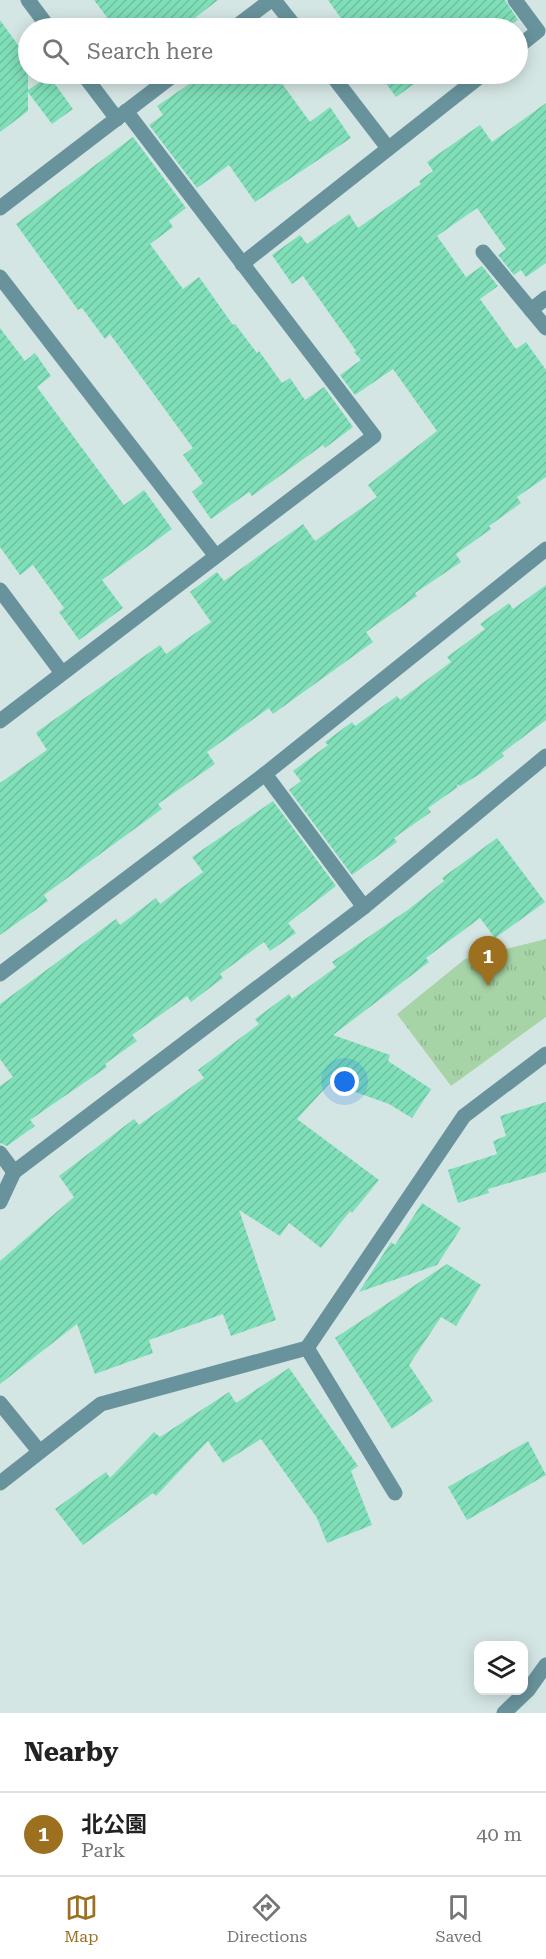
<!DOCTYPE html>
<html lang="en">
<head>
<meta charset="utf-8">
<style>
  :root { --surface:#fff; --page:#f2f2f2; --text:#222; --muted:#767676; --line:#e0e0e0; --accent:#9d7020 }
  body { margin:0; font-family:"Roboto Serif","Noto Sans JP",serif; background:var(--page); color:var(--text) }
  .controls { position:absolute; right:18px; bottom:18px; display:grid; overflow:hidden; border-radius:12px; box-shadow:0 3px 15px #0003 }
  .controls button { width:54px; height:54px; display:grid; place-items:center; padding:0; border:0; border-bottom:2px solid var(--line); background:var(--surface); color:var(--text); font:30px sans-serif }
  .you { position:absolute; left:345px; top:1082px; width:21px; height:21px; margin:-15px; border:4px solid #fff; border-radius:50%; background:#1a73e8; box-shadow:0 0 0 9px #1a73e833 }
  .badge { display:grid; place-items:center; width:39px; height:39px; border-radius:50%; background:var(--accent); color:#fff; font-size:20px; font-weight:700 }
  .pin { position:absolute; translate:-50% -50px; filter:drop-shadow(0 2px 3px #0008) }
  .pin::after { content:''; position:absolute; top:32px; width:21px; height:18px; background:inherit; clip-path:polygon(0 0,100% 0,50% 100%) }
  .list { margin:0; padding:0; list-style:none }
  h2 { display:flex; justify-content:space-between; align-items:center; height:78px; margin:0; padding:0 24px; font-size:26px }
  h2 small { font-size:20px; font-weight:400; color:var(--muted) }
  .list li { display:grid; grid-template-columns:39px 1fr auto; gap:18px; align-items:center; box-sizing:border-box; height:84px; padding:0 24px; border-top:2px solid var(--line) }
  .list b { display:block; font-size:22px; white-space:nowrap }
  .list p { margin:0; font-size:20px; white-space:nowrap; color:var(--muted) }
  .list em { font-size:20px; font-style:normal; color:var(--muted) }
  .icon { flex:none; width:33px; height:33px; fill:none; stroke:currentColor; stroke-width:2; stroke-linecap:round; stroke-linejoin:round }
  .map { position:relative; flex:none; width:546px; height:1713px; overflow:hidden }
  .search { position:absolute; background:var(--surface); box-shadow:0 3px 15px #0003; left:18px; right:18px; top:18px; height:66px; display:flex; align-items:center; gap:15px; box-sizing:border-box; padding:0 21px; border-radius:33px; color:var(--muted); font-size:22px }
  .sheet { height:162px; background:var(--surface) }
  nav { display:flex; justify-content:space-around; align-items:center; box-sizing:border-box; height:84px; border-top:2px solid var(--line); background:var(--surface); font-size:16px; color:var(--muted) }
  nav a { display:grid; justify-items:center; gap:3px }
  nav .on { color:var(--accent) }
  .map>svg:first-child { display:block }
  .park { fill:url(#park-tufts) }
  .building { fill:url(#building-hatch) }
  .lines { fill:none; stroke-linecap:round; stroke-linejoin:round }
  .minor { stroke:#69939c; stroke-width:15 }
</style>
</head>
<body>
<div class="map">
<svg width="546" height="1713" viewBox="0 0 546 1713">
  <defs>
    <pattern id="park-tufts" width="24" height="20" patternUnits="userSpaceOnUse" patternTransform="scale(1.5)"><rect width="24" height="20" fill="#a7d4a6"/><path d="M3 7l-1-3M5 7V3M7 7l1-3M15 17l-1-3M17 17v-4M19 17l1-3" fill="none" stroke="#90b68f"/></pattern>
    <pattern id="building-hatch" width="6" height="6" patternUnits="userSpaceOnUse" patternTransform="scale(1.5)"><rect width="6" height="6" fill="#7fdfb9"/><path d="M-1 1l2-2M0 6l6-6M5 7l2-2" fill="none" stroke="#6ec09f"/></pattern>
  </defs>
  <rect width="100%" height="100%" fill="#d4e6e4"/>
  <path class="park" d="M546,939V1017L451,1086L397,1014L465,959Z"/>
  <g class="building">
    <path d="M94,0H218L182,28H115Z"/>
    <path d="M328,0H505L518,20L506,28H348Z"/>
    <path d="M0,20L28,59V90L49,76L73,109L52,124L28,92V111L0,132Z"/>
    <path d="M204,74H275L310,122L330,107L351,138L255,202L229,165L197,188L149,125L163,115L157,106Z"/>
    <path d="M379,74H428L396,97Z"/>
    <path d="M546,103V263L526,277L521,270L514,275L498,255L506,249L477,208L437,236L466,277L482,266L498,286L480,299L516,349L526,342L546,370V477L517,497L521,503L489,526L491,529L456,554L461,562L415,593L417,596L366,632L373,642L273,714L269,708L207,752L215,764L158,804L162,809L44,895L48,901L0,935V783L47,750L36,733L38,731L160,645L166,654L211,622L190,592L217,572L224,581L303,524L315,541L377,497L368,485L437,431L393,369L355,395L340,375L361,360L354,352L356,351L303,276L292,284L272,255L300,235L307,244L349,214L358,228L421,184L419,181L433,171L427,162L480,125L492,142Z"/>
    <path d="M133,137L186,208L169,221L173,227L150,244L183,289L199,277L233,325L235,324L257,353L259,351L282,383L290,378L305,400L324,387L353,427L325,448L323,445L252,496L249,492L211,519L192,492L203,483L183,455L193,448L110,334L105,339L82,308L78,310L16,224Z"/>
    <path d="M0,328L25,361L35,353L51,376L37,387L124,505L144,490L172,529L102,580L123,608L79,640L59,612L64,608L33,565L20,575L0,547Z"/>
    <path d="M546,585V720L502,753L504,756L480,774L460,786L456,784L458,787L428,808L431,812L394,838L397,842L352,875L289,790L301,781L293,771L328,745L325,742L352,722L355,726L397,696L400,700L451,662L447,657L485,629L480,624L509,603L513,609Z"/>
    <path d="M273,801L336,886L288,923L296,933L270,951L264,942L220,974L223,978L191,1002L187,996L132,1035L137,1041L105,1064L107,1067L30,1120L35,1126L7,1146L0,1143V1086L13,1077L0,1059V1004L116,919L120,925L156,898L160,904L203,872L192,857Z"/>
    <path d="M497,838L545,902L495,938L480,918L426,958L429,962L333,1035L390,1055L388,1061L431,1089L412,1118L389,1104L330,1083L297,1119L379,1180L352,1213L350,1211L321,1248L289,1223L280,1236L239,1210L276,1320L231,1336L223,1314L149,1340L153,1353L95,1374L77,1324L0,1384V1261L74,1197L59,1176L134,1119L139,1125L204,1078L198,1070L259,1024L255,1019L289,994L292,999L336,967L332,962L409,909L444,881L442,878Z"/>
    <path d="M546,1102V1172L488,1189L489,1193L458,1203L448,1170L497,1154L493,1141L506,1136L500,1116Z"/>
    <path d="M422,1203L461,1228L437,1265L359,1292L391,1242L395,1245Z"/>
    <path d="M447,1264L481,1285L456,1326L441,1317L409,1365L433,1401L392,1429L335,1338Z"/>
    <path d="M289,1368L358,1466L351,1471L372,1525L327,1543L317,1518L261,1439L223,1463L208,1441L156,1496L153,1493L83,1545L55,1509L106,1472L110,1478L154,1432L160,1437L229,1392L236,1403Z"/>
    <path d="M528,1441L546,1475L467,1520L448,1487Z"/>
  </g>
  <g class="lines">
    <g class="minor">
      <path d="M28,0L49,28"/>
      <path d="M274,0L296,28"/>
      <path d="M515,0L538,31L518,47"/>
      <path d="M234,28L271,0"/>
      <path d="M83,74L117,119"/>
      <path d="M331,74L388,148"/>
      <path d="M0,208L175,74"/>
      <path d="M483,252L546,328"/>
      <path d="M242,264L483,74"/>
      <path d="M0,277L215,555"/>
      <path d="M531,310L546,298"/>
      <path d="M0,590L62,673"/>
      <path d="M0,721L374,436L126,111"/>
      <path d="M265,774L364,907"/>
      <path d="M0,974L265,774L546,549"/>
      <path d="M0,1153L14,1172"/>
      <path d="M0,1202L14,1172L364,907L546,756"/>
      <path d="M307,1348L395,1493"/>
      <path d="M0,1403L39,1451"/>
      <path d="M0,1483L101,1404L307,1348L464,1116L546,1054"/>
      <path d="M504,1713L528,1690L546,1665"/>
    </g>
  </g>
</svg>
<div class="controls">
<button><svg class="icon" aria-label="layers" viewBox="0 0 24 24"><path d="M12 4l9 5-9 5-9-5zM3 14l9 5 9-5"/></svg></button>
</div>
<div class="you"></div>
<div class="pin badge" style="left:488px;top:986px">1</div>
<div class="search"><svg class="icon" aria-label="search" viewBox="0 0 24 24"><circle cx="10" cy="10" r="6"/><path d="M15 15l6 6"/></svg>Search here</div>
</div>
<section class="sheet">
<h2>Nearby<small></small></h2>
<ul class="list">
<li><span class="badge">1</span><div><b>北公園</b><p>Park</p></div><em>40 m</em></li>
</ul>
</section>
<nav>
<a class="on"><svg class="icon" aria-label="map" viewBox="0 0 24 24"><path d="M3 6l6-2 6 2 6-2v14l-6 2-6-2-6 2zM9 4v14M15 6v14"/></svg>Map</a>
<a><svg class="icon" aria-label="directions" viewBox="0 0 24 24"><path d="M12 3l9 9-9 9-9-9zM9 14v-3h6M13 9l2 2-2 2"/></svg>Directions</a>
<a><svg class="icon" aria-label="saved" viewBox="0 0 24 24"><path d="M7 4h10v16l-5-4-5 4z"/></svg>Saved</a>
</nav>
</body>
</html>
